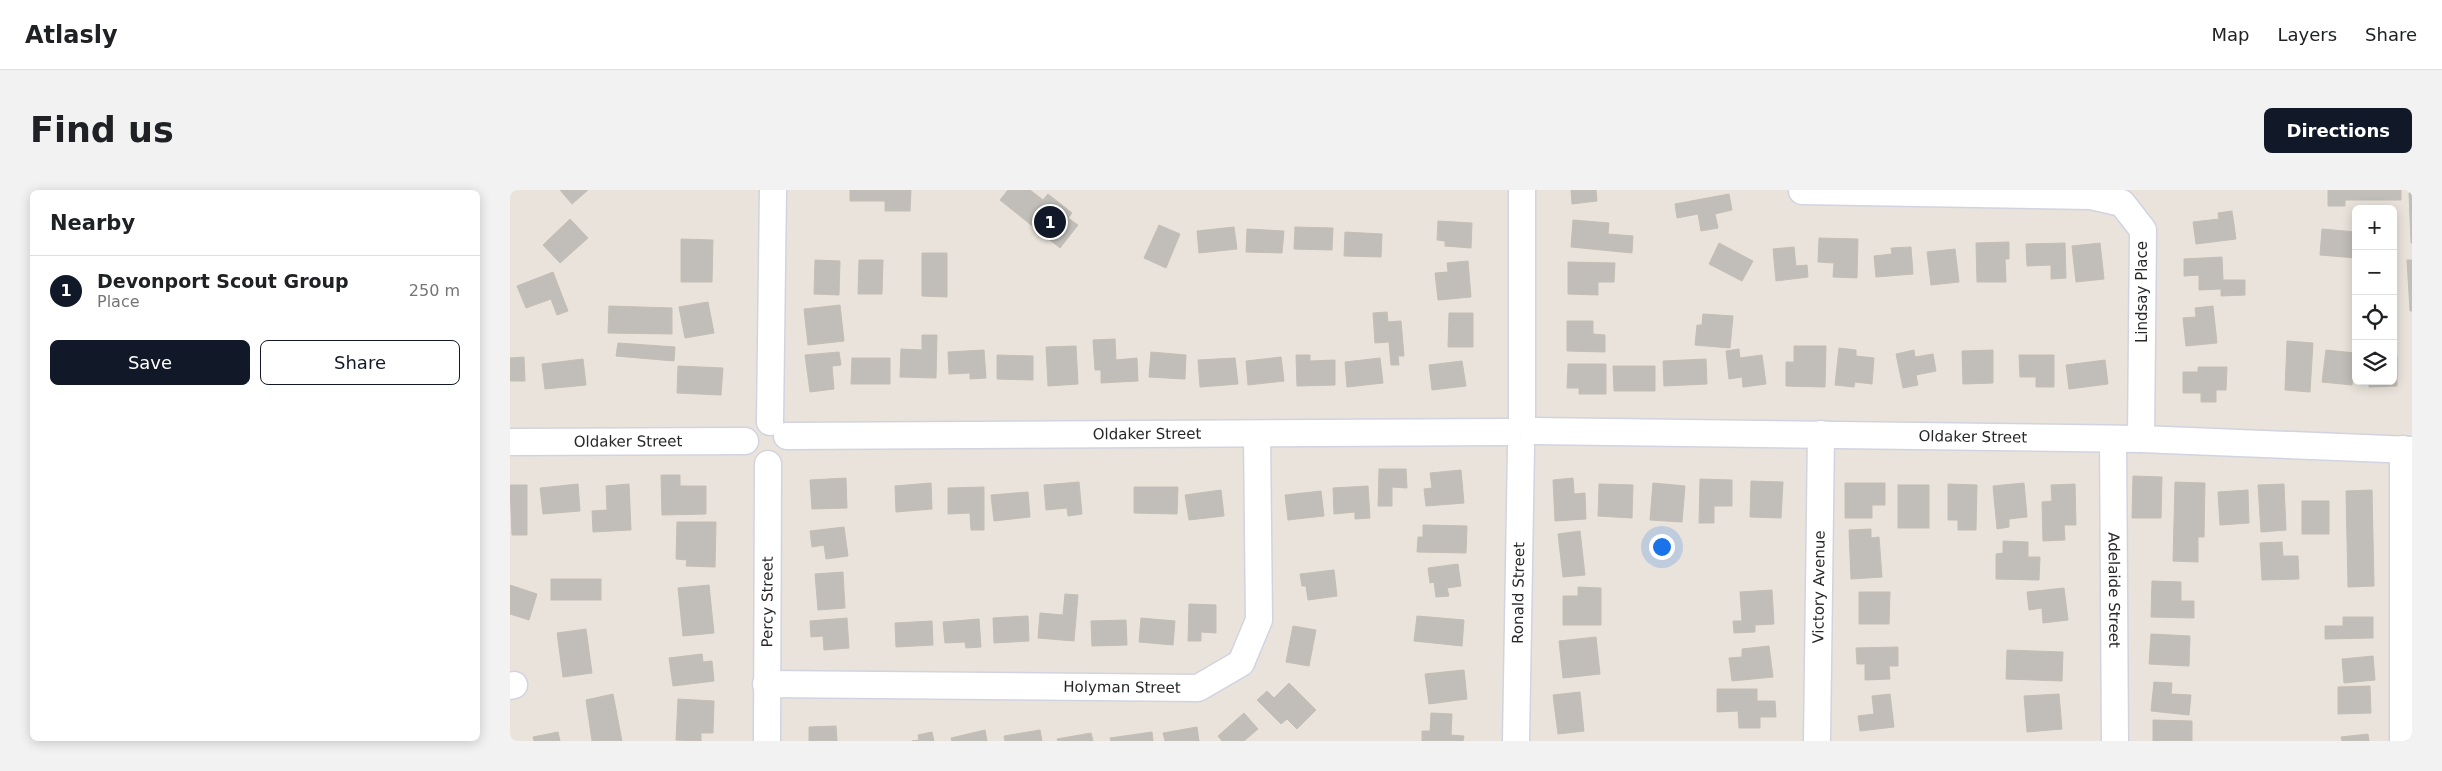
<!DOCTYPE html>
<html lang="en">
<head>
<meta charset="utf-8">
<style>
  :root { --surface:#fff; --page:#f2f2f2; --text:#202124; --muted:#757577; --line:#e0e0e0; --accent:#111827 }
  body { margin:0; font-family:"DejaVu Sans",sans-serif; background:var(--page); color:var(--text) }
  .controls { position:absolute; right:15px; top:15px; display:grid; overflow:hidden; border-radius:8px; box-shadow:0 2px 12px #0003 }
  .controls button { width:45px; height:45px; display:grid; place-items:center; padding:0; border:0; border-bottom:1px solid var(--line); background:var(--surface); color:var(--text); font:25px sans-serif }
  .you { position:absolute; left:1151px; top:356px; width:18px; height:18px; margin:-12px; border:4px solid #fff; border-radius:50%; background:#1a73e8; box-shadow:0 0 0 8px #1a73e833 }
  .badge { display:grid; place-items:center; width:32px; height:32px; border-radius:50%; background:var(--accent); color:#fff; font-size:16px; font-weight:700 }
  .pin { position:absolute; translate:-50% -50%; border:2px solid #fff; box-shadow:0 1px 5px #0006 }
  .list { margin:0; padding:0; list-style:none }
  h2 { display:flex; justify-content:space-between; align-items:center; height:65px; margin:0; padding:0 20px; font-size:21px }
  h2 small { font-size:16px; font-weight:400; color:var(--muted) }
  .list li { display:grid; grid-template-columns:32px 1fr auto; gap:15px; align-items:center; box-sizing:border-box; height:70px; padding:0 20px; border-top:1px solid var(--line) }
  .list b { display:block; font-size:19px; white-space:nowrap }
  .list p { margin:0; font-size:16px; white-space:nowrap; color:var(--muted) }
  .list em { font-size:16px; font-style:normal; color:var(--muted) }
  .actions { display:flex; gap:10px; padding:15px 20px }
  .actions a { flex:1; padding:11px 0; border:1px solid var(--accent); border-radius:8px; text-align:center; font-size:18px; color:var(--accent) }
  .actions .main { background:var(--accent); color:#fff }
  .icon { flex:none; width:28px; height:28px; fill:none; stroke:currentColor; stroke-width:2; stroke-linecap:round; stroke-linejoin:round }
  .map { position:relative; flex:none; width:1902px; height:551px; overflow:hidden; border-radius:8px }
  header { display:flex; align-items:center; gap:30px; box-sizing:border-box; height:70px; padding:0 25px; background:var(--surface); border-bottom:1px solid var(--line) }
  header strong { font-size:24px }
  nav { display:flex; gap:28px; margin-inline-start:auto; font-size:18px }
  .intro { display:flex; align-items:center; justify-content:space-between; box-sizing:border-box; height:120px; padding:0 30px }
  h1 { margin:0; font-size:35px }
  .button { padding:12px 22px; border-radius:8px; background:var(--accent); color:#fff; font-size:18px; font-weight:700 }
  main { display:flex; gap:30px; padding:0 30px }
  aside { flex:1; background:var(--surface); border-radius:8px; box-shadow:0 2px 12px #0003 }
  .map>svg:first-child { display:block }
  .building { fill:#c1bdb8; stroke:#c4beb5 }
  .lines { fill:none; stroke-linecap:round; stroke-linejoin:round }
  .minor-casing { stroke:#d1d4e0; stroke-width:29 }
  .minor { stroke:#fff; stroke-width:26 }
  .labels { text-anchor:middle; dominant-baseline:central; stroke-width:4; stroke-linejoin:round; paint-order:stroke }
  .street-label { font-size:15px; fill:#282828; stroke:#fff }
</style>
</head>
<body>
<header>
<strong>Atlasly</strong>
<nav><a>Map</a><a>Layers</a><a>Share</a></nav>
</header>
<div class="intro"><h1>Find us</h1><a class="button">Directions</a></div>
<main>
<aside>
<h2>Nearby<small></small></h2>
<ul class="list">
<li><span class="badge">1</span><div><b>Devonport Scout Group</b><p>Place</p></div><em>250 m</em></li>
</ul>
<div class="actions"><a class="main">Save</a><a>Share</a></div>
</aside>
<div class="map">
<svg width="1902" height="551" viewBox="0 0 1902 551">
  <rect width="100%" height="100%" fill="#e9e3db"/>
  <g class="building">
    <path d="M50,0H78L62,14Z"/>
    <path d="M340,0H401L400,21H375V11H340Z"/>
    <path d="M498,0H520L533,10L538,4L562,23L558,28L568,35L550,58L490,10Z"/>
    <path d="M1061,0H1086L1087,11L1062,14Z"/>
    <path d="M1818,0H1891V10H1835V16H1818Z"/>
    <path d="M1899,3H1902V53H1901Z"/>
    <path d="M1219,4L1222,20L1205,24L1208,38L1191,41L1188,24L1167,28L1165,14Z"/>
    <path d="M1722,21L1726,49L1686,54L1683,32L1709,29L1708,23Z"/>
    <path d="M60,29L78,48L50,73L33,55Z"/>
    <path d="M1063,30L1099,33L1098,44L1123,46L1122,63L1061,57Z"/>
    <path d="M928,31L962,33L961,58L935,56V51L927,50Z"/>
    <path d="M649,35L670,44L656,78L634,68Z"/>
    <path d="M724,37L727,59L689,63L687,41Z"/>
    <path d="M785,37L823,38L822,60L784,59Z"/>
    <path d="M737,39L774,41L772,63L736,62Z"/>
    <path d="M1812,39L1846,42V68L1810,65Z"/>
    <path d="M835,42L872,44L871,67L834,66Z"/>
    <path d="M1309,48L1348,49L1347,88L1323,87L1324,73L1308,72Z"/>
    <path d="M171,49L203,50L202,92H171Z"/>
    <path d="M1499,52V69H1495L1496,92H1467L1466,53Z"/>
    <path d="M1209,53L1243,71L1232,91L1199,74Z"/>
    <path d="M1555,53L1556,88L1541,89V75L1517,76L1516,54Z"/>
    <path d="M1590,53L1594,89L1566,92L1562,56Z"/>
    <path d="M1284,57L1286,76L1297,75L1298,87L1266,91L1263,59Z"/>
    <path d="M1401,57L1403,84L1366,87L1364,66L1382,64L1381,58Z"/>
    <path d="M1445,59L1449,92L1421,95L1417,62Z"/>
    <path d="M412,63H437V107L412,106Z"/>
    <path d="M1712,67L1713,90H1735V105L1711,106V99L1689,100V85L1674,86V69Z"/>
    <path d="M305,70L330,71L329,105L304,104Z"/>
    <path d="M349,70H373L372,104H348Z"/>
    <path d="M1897,70H1902V121H1900Z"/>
    <path d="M958,71L961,107L928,110L925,83L938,82L937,73Z"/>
    <path d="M1058,72L1105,73L1104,92H1088V105L1058,104Z"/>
    <path d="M43,82L58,121L47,125L41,109L16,118L7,96Z"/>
    <path d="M198,112L204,143L175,148L169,117Z"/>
    <path d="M330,115L334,151L298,155L294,119Z"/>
    <path d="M99,116L162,118V144L98,143Z"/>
    <path d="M1703,116L1707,153L1676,156L1673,128L1686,127L1685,118Z"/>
    <path d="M877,122L878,132L891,131L894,166H888L889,175H881L879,152L865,153L863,123Z"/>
    <path d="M939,123H963V157H938Z"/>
    <path d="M1193,124L1223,126L1220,158L1185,155L1187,135H1192Z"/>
    <path d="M1057,131H1083V144L1095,145V162L1057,161Z"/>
    <path d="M412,145H427L426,188L390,187L391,159L412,160Z"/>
    <path d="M605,149L606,170L627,168L628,191L591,193V180H585L583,150Z"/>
    <path d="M1777,151L1803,153L1800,202L1775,200Z"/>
    <path d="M108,153L165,157L164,171L106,166Z"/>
    <path d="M566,156L568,194L538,196L536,157Z"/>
    <path d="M1284,156H1316L1315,197L1276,196V172H1284Z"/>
    <path d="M1329,158L1346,160V166L1364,168L1362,194L1345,192L1344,197L1325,195Z"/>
    <path d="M1229,159L1230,168L1252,165L1256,194L1233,197L1232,187L1219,189L1216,161Z"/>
    <path d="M474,160L476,188L460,189V183L439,184L438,162Z"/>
    <path d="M1404,160L1405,167L1423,164L1426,181L1406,185L1408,195L1393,198L1386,164Z"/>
    <path d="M1483,160V193L1453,194L1452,161Z"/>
    <path d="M1816,160L1845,163L1842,195L1812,192Z"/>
    <path d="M329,162L331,175L322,176L324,199L300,202L295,165Z"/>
    <path d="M641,162L676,165L675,189L639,187Z"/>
    <path d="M487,165L523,166V190L487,189Z"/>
    <path d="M786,165H800V171L825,170V195L787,196Z"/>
    <path d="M1509,165H1544V197H1526V187H1510Z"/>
    <path d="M1883,165H1887V196L1859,197V191H1883Z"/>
    <path d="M14,167L15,191H0V168Z"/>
    <path d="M771,167L774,191L738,195L736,171Z"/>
    <path d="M342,168H380V194H341Z"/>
    <path d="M725,168L728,194L690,197L688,170Z"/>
    <path d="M870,168L873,193L837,197L835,172Z"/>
    <path d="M73,169L76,195L35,199L32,174Z"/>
    <path d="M1196,169L1197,194L1154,196L1153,171Z"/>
    <path d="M1595,170L1598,194L1559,199L1556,175Z"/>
    <path d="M952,171L956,196L922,200L919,175Z"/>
    <path d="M1058,174H1096V204H1069V198H1057Z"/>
    <path d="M168,176L213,178L211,205L167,203Z"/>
    <path d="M1103,176H1145V201H1104Z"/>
    <path d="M1688,177H1717L1716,200H1706V212H1691V203H1673V182H1688Z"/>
    <path d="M869,279H896L897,298L882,297V316H868Z"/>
    <path d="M951,280L954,313L916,316L914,299L922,298L920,283Z"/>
    <path d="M151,285H170V296H196V324L152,325Z"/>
    <path d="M1623,286L1652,287L1651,328H1622Z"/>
    <path d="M336,288L337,318L302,319L300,290Z"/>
    <path d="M1063,288L1064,304L1075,303L1076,329L1045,331L1043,290Z"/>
    <path d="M1190,289L1222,290V316H1204V333H1189Z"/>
    <path d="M1241,291L1273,292L1271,328L1240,327Z"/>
    <path d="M569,292L572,324L558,326L557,318L536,320L534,295Z"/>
    <path d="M1665,292L1695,293L1694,347H1688V372L1663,371Z"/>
    <path d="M421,293L422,319L386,322L385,296Z"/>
    <path d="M1143,293L1175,296L1172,332L1140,330Z"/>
    <path d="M1335,293H1375V315H1362V328H1335Z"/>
    <path d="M1514,293L1517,327L1499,329V337L1487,339L1483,296Z"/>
    <path d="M68,294L70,321L33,324L30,298Z"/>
    <path d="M119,294L121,340L83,342L82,321L97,320L96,296Z"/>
    <path d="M1089,294L1123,295L1122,328L1088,326Z"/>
    <path d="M1438,294L1467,295L1466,340H1448V330H1438Z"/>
    <path d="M1565,294L1566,335H1554L1555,350L1533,351L1532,312L1542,311L1541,295Z"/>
    <path d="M1774,294L1776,340L1751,342L1748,295Z"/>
    <path d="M0,295H17V345H2Z"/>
    <rect x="1388" y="295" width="31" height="43"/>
    <path d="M858,296L860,328L845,329V322L824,324L823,298Z"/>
    <path d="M474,297V340H461L460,323L438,324V298Z"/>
    <path d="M624,297H668L667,324L624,323Z"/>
    <path d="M711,300L714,326L679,330L675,305Z"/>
    <path d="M1738,300L1739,333L1710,335L1708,302Z"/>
    <path d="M1862,300L1864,396L1838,397L1836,301Z"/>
    <path d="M811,301L814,326L778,330L775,305Z"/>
    <path d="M518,302L520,327L484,331L481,305Z"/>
    <rect x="1792" y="311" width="27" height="33"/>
    <path d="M167,332H206L205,377L176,376L177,370L166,369Z"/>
    <path d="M913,335L957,336L956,363L907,362L908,347H913Z"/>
    <path d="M334,337L338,366L316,369L314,355L302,357L300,341Z"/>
    <path d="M1361,339V348L1369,347L1372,387L1341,389L1339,340Z"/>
    <path d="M1070,341L1075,385L1053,387L1048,344Z"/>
    <path d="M1493,351L1518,352V367H1530L1529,390L1486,389V364L1493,363Z"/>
    <path d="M1772,352L1773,366H1788L1789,389L1752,390L1750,353Z"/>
    <path d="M948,374L951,396L937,398L939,406L926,407L924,392L920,393L918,378Z"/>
    <path d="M824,380L827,406L798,410L796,396H792L790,384Z"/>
    <path d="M333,382L335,418L308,420L305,384Z"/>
    <rect x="41" y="389" width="50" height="21"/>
    <path d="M1642,391L1671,392V411H1684V428L1641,427Z"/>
    <path d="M0,395L27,404L19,430L0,424Z"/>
    <path d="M199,395L204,443L173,446L168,398Z"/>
    <path d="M1068,397L1091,398V435H1053V406H1068Z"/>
    <path d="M1554,398L1558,430L1533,433L1532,418L1519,420L1517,402Z"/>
    <path d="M1262,400L1264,434L1245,435V442L1224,443L1223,431H1232L1230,402Z"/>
    <path d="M1349,402H1380L1379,434H1349Z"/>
    <path d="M555,404L568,405L564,451L528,448L530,423L553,425Z"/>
    <path d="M679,414L706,415V443L691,442V451H678Z"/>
    <path d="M518,426L519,451L484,453L483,428Z"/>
    <path d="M907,426L954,430L952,456L904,451Z"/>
    <path d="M1833,427H1863V448L1815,449V436H1833Z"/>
    <path d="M337,428L339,458L314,460L313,446L301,447L300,431Z"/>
    <path d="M631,428L665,431L663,455L629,452Z"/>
    <path d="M469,429L471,457L456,458L455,452L435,453L433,432Z"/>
    <path d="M616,430L617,455L582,456L581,431Z"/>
    <path d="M422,431L423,455L386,457L385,433Z"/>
    <path d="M783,436L806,440L799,476L776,472Z"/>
    <path d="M76,439L82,483L53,487L47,443Z"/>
    <path d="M1641,444L1680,446L1679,476L1639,474Z"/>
    <path d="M1086,447L1090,484L1053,488L1049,451Z"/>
    <path d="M1259,456L1263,487L1222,491L1219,468L1232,467V459Z"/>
    <path d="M1388,457V476H1379L1380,489L1355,490V474H1347L1346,458Z"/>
    <path d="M1497,460L1553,462L1552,491L1496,489Z"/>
    <path d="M192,464L193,472L202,471L204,491L163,496L159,468Z"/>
    <path d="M1863,466L1865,490L1834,493L1832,469Z"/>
    <path d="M954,480L957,509L919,514L915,484Z"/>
    <path d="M1644,492L1662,493L1661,504L1681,505L1679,525L1641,521Z"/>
    <path d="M779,493L806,520L787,539L777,529L771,534L747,510L757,501L764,508Z"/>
    <path d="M1860,496L1861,523L1828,524V497Z"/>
    <path d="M1207,499H1247V511H1265L1266,527H1250V538H1229L1228,521L1207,522Z"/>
    <path d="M1070,502L1074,541L1048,544L1043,505Z"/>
    <path d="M103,504L112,551H82L76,510Z"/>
    <path d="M1380,504L1384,537L1350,541L1348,526L1364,524L1362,506Z"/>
    <path d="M1549,504L1552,539L1517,542L1514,506Z"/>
    <path d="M168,509L204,511L203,543H191V551L166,550Z"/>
    <path d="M734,523L748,539L734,551H712L708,546Z"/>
    <path d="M921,523L942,524L941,545L954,546L953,551H912V541H920Z"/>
    <path d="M1643,530L1682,531V551H1643Z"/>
    <path d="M326,536L327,551H299V537Z"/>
    <path d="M687,537L689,551H655L653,543Z"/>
    <path d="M475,540L477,551H442L441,548Z"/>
    <path d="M530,540L532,551H495L494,546Z"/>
    <path d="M48,542L50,551H24L23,547Z"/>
    <path d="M422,542L424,551H402L409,550L408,545Z"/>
    <path d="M642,542L643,551H601L600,548Z"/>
    <path d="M581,543L583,551H548L547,549Z"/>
    <path d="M1858,544L1859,551H1832L1831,547Z"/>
  </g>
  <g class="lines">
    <defs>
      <g id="minor">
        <path d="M1292,1L1581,6L1612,13L1633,40L1631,249"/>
        <path d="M1012,230V0"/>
        <path d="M260,232L263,0"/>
        <path id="s1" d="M1023,241L1631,249L1902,260"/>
        <path id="s2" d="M277,246L997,242"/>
        <path id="s3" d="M1603,249L1605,551"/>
        <path id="s4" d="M0,252L235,251"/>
        <path d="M1893,259V551"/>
        <path id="s5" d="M256,494L688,498L731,473L749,430L747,245"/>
        <path d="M0,496L4,495"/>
        <path id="s6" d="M257,551L258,274"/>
        <path id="s7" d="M1006,551L1011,257"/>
        <path id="s8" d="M1307,551L1311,244"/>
      </g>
    </defs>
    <use href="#minor" class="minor-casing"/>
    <use href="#minor" class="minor"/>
  </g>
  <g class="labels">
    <g class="street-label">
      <text transform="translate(1632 102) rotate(-90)">Lindsay Place</text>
      <text stroke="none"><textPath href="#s2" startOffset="360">Oldaker Street</textPath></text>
      <text stroke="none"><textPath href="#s1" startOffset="440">Oldaker Street</textPath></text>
      <text stroke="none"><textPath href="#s4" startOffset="118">Oldaker Street</textPath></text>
      <text stroke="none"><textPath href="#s8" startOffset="154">Victory Avenue</textPath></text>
      <text stroke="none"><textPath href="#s3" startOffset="151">Adelaide Street</textPath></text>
      <text stroke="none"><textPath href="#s7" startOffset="148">Ronald Street</textPath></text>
      <text stroke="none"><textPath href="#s6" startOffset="139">Percy Street</textPath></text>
      <text stroke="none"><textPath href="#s5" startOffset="356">Holyman Street</textPath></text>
    </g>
  </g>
</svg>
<div class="controls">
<button>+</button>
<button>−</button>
<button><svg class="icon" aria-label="locate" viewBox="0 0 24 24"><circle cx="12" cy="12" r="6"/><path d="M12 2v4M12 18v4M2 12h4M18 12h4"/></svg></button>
<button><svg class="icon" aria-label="layers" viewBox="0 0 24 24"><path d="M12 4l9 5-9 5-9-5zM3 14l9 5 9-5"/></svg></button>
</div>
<div class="you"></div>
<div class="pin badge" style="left:540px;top:32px">1</div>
</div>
</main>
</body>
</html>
